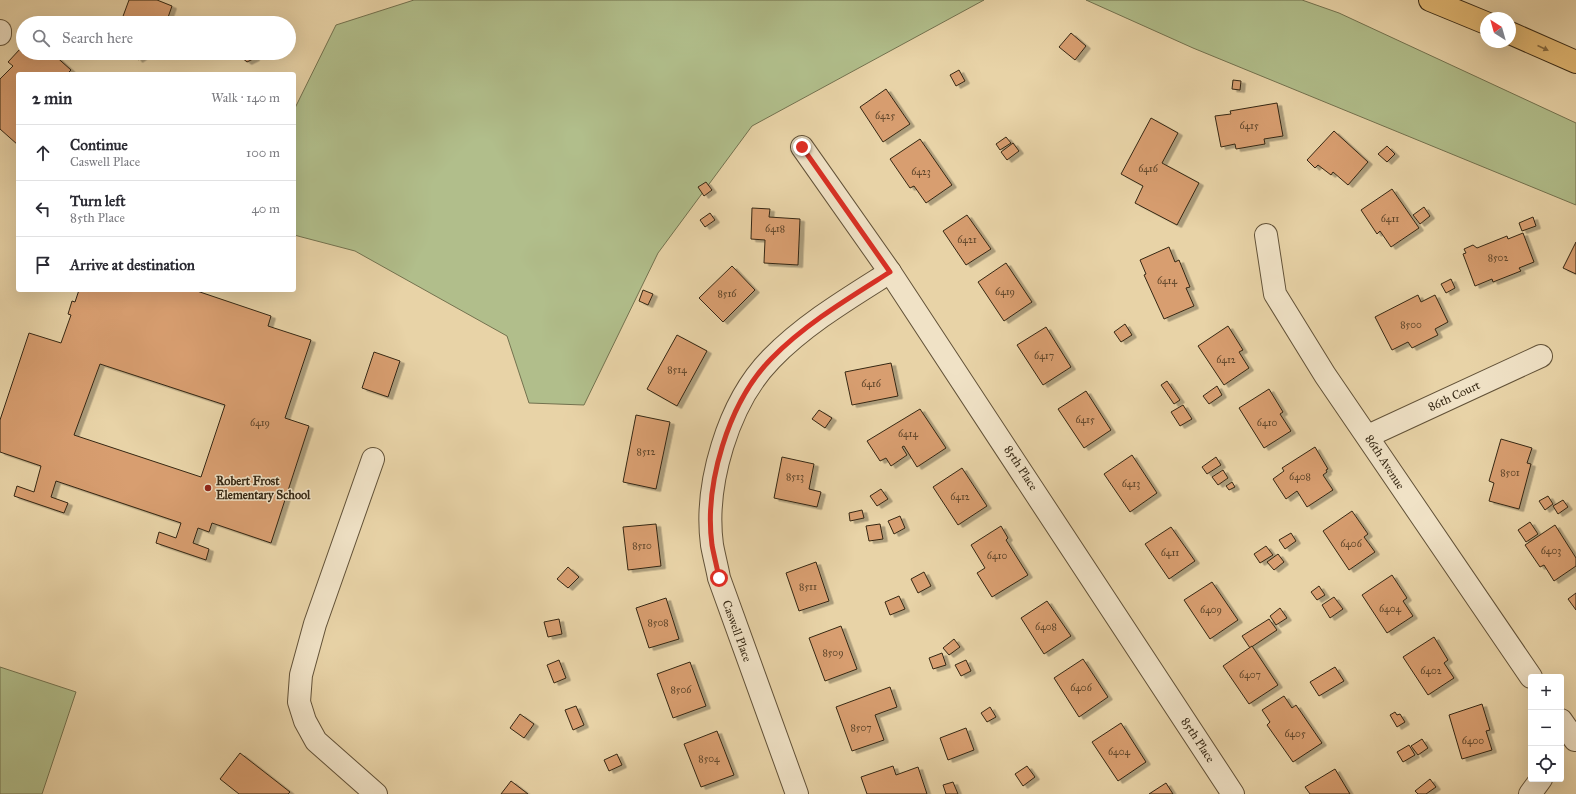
<!DOCTYPE html>
<html lang="en">
<head>
<meta charset="utf-8">
<style>
  :root { --surface:#fff; --page:#f7f7f7; --text:#2b2b33; --muted:#7c7c81; --line:#e1e1e2 }
  body { margin:0; font-family:"IM FELL Great Primer",serif; background:var(--page); color:var(--text) }
  .controls { position:absolute; right:12px; bottom:12px; display:grid; overflow:hidden; border-radius:4px; box-shadow:0 4px 16px #0002 }
  .controls button { width:36px; height:36px; display:grid; place-items:center; padding:0; border:0; border-bottom:1px solid var(--line); background:var(--surface); color:var(--text); font:20px sans-serif }
  .compass { position:absolute; left:1480px; top:12px; width:36px; height:36px; border-radius:50%; background:var(--surface); box-shadow:0 4px 16px #0002; rotate:323deg }
  .stop { position:absolute; width:12px; height:12px; margin:-9px; border:3px solid #d93025; border-radius:50%; background:#fff }
  .stop.end { background:#d93025; border-color:#fff; box-shadow:0 1px 4px #0008 }
  .list { margin:0; padding:0; list-style:none }
  h2 { display:flex; justify-content:space-between; align-items:center; height:52px; margin:0; padding:0 16px; font-size:17px }
  h2 small { font-size:13px; font-weight:400; color:var(--muted) }
  .list li { display:grid; grid-template-columns:26px 1fr auto; gap:12px; align-items:center; box-sizing:border-box; height:56px; padding:0 16px; border-top:1px solid var(--line) }
  .list b { display:block; font-size:15px; white-space:nowrap }
  .list p { margin:0; font-size:13px; white-space:nowrap; color:var(--muted) }
  .list em { font-size:13px; font-style:normal; color:var(--muted) }
  .icon { flex:none; width:22px; height:22px; fill:none; stroke:currentColor; stroke-width:2; stroke-linecap:round; stroke-linejoin:round }
  .map { position:relative; flex:none; width:1576px; height:794px; overflow:hidden }
  .search { position:absolute; background:var(--surface); box-shadow:0 4px 16px #0002; left:16px; top:16px; width:280px; height:44px; display:flex; align-items:center; gap:10px; box-sizing:border-box; padding:0 14px; border-radius:22px; color:var(--muted); font-size:15px }
  .panel { position:absolute; background:var(--surface); box-shadow:0 4px 16px #0002; left:16px; top:72px; width:280px; height:220px; border-radius:4px }
  .map>svg:first-child { display:block }
  .green { fill:#b1be8b; stroke:#73724f }
  .building { fill:#d89e6f; stroke:#352713; fill-rule:evenodd; filter:url(#shadow) }
  .lines { fill:none; stroke-linecap:round; stroke-linejoin:round }
  .minor-casing { stroke:#625238; stroke-width:24 }
  .highway-casing { stroke:#352713; stroke-width:24 }
  .minor { stroke:#f0e2c6; stroke-width:22 }
  .highway { stroke:#e4ba74; stroke-width:22 }
  .oneway { fill:#84693f }
  .route { stroke:#d93025; stroke-width:5 }
  .poi-dot { fill:#8f2418; stroke:#f0e2c6; stroke-width:1.5 }
  .labels { text-anchor:middle; dominant-baseline:central; stroke-width:3; stroke-linejoin:round; paint-order:stroke }
  .number-label { font-size:10px; fill:#5e452a }
  .street-label { font-size:12px; fill:#352713; stroke:#f0e2c6 }
  .poi-label { font-size:12px; font-weight:bold; fill:#352713; stroke:#f0e2c6; text-anchor:start }
</style>
</head>
<body>
<div class="map">
<svg width="1576" height="794" viewBox="0 0 1576 794">
  <defs>
    <filter id="shadow"><feDropShadow dx="4.5" dy="2.5" stdDeviation="0" flood-color="#0004"/></filter>
  </defs>
  <rect width="100%" height="100%" fill="#e8d3a7"/>
  <filter id="stains"><feTurbulence type="fractalNoise" baseFrequency=".005" numOctaves="4"/><feColorMatrix values="0 0 0 0 .2 0 0 0 0 .09 0 0 0 0 .02 0 0 0 .5 -.17"/></filter>
  <radialGradient id="worn" r=".72"><stop offset=".6" stop-color="#630" stop-opacity="0"/><stop offset="1" stop-color="#630" stop-opacity=".3"/></radialGradient>
  <g class="green">
    <path d="M414,0H984L752,126L658,253L584,405L529,403L507,336L355,251L294,235V110L336,25Z"/>
    <path d="M1086,0H1302L1339,13L1576,123V205L1193,48Z"/>
    <path d="M0,667L76,692L42,794H0Z"/>
  </g>
  <g class="building">
    <path d="M129,0H157L172,6L166,23H130L122,19Z"/>
    <path d="M1071,33L1086,46L1075,60L1059,47Z"/>
    <path d="M20,49L23,53H52L71,70L67,74H18V145L0,129V79L13,66L8,62Z"/>
    <path d="M133,53H148L138,60Z"/>
    <path d="M242,53H255V58L247,62L241,57Z"/>
    <path d="M959,70L965,81L956,86L950,75Z"/>
    <path d="M1233,80L1241,81L1240,90L1232,89Z"/>
    <path d="M886,89L910,124L883,142L860,107Z"/>
    <path d="M1277,103L1283,136L1264,139L1265,144L1236,149L1235,144L1221,147L1215,116L1231,114L1230,111Z"/>
    <path d="M1151,118L1178,133L1162,163L1199,183L1177,225L1135,203L1143,186L1121,174Z"/>
    <path d="M1334,131L1368,162L1348,185L1333,172L1331,175L1318,165L1315,168L1307,160Z"/>
    <path d="M1006,137L1011,143L1000,150L996,144Z"/>
    <path d="M920,139L952,185L926,203L914,186L910,188L890,159Z"/>
    <path d="M1013,143L1019,151L1007,160L1001,152Z"/>
    <path d="M1387,146L1395,154L1387,162L1378,154Z"/>
    <path d="M706,182L712,190L704,196L698,187Z"/>
    <path d="M1392,189L1419,228L1391,247L1380,231L1377,234L1361,210Z"/>
    <path d="M1424,207L1430,216L1420,224L1413,215Z"/>
    <path d="M752,208L770,209L769,217L800,219L798,265L764,263L765,240L751,239Z"/>
    <path d="M710,213L715,220L705,227L700,220Z"/>
    <path d="M967,215L991,249L966,265L943,231Z"/>
    <path d="M1533,217L1536,226L1522,231L1519,223Z"/>
    <path d="M1523,233L1534,262L1519,268L1521,271L1493,282L1492,279L1475,286L1463,254L1466,253L1464,249L1473,245L1477,248L1507,236L1508,239Z"/>
    <path d="M1576,242V274L1563,268Z"/>
    <path d="M1169,247L1175,262L1179,260L1190,287L1186,288L1194,306L1164,319L1144,275L1146,274L1140,260Z"/>
    <path d="M1006,263L1032,302L1004,321L978,282Z"/>
    <path d="M732,266L755,290L723,322L699,298Z"/>
    <path d="M1451,279L1455,288L1446,293L1441,284Z"/>
    <path d="M79,290H194L271,316L268,326L311,340L285,418L309,426L271,543L212,523L209,532L198,528L193,543L209,549L206,560L156,543L159,532L176,538L181,523L56,481L51,497L68,503L64,513L14,496L17,486L34,492L41,466L0,452V420L29,333L61,343L71,315L68,314L72,301L75,302ZM100,364L225,405L201,477L74,435Z"/>
    <path d="M643,290L653,294L648,305L639,301Z"/>
    <path d="M1418,295L1421,302L1435,295L1448,322L1435,329L1438,335L1412,348L1408,342L1392,350L1375,317Z"/>
    <path d="M1125,324L1132,335L1121,342L1114,332Z"/>
    <path d="M1228,326L1243,350L1239,352L1249,368L1224,385L1198,346Z"/>
    <path d="M1046,327L1071,367L1043,385L1017,345Z"/>
    <path d="M677,335L707,351L677,406L647,389Z"/>
    <path d="M374,352L400,361L388,397L362,388Z"/>
    <path d="M891,363L898,396L852,405L845,372Z"/>
    <path d="M1167,381L1180,400L1174,404L1161,385Z"/>
    <path d="M1217,386L1222,395L1209,404L1203,396Z"/>
    <path d="M1269,389L1283,412L1280,414L1291,431L1264,448L1239,408Z"/>
    <path d="M1086,391L1111,430L1084,448L1058,409Z"/>
    <path d="M1183,405L1192,419L1180,426L1171,412Z"/>
    <path d="M920,409L946,448L917,467L904,446L902,447L907,455L891,466L886,458L880,461L867,441Z"/>
    <path d="M819,410L832,418L825,428L812,419Z"/>
    <path d="M636,415L670,422L656,489L623,482Z"/>
    <path d="M1501,439L1532,448L1527,463L1531,464L1519,509L1489,501L1494,483L1489,481Z"/>
    <path d="M1315,447L1328,469L1326,470L1327,472L1323,475L1333,490L1307,507L1297,491L1286,499L1273,479L1284,471L1282,468Z"/>
    <path d="M1132,455L1157,493L1130,512L1104,474Z"/>
    <path d="M782,457L814,464L809,489L821,492L817,507L774,498Z"/>
    <path d="M1216,457L1221,465L1207,474L1202,467Z"/>
    <path d="M962,468L987,506L958,525L933,487Z"/>
    <path d="M1223,470L1228,478L1218,485L1212,477Z"/>
    <path d="M1232,482L1235,487L1229,490L1226,486Z"/>
    <path d="M881,489L888,499L877,506L870,496Z"/>
    <path d="M1548,496L1553,504L1545,510L1539,501Z"/>
    <path d="M1563,500L1568,507L1558,514L1553,506Z"/>
    <path d="M862,510L864,518L850,521L849,513Z"/>
    <path d="M1352,511L1368,534L1364,537L1375,552L1349,570L1323,531Z"/>
    <path d="M900,516L905,528L894,534L888,521Z"/>
    <path d="M1530,522L1538,534L1526,542L1518,530Z"/>
    <path d="M656,524L661,566L628,570L623,527Z"/>
    <path d="M880,524L883,539L869,541L866,526Z"/>
    <path d="M1555,525L1576,558V566L1554,581L1544,565L1540,567L1525,545Z"/>
    <path d="M1001,526L1008,538L1006,540L1028,575L992,597L977,573L985,568L971,545Z"/>
    <path d="M1171,527L1195,561L1169,579L1145,544Z"/>
    <path d="M1291,533L1296,541L1285,549L1279,540Z"/>
    <path d="M1266,546L1273,555L1260,563L1254,554Z"/>
    <path d="M1278,554L1284,562L1274,570L1267,562Z"/>
    <path d="M816,562L829,601L799,611L786,573Z"/>
    <path d="M568,567L579,577L568,588L557,579Z"/>
    <path d="M924,572L931,586L918,593L911,579Z"/>
    <path d="M1392,575L1407,598L1403,601L1413,616L1387,633L1362,595Z"/>
    <path d="M1212,582L1238,620L1210,639L1184,600Z"/>
    <path d="M1319,586L1325,595L1317,600L1311,592Z"/>
    <path d="M1576,593V610L1568,599Z"/>
    <path d="M899,596L905,609L890,615L885,602Z"/>
    <path d="M1334,597L1343,609L1330,618L1322,605Z"/>
    <path d="M666,598L679,639L649,648L636,608Z"/>
    <path d="M1047,601L1071,636L1044,654L1021,618Z"/>
    <path d="M1280,608L1287,618L1276,625L1270,616Z"/>
    <path d="M559,619L562,634L548,637L544,622Z"/>
    <path d="M1269,619L1277,630L1250,648L1242,636Z"/>
    <path d="M841,626L857,669L825,681L809,638Z"/>
    <path d="M1434,637L1448,660L1444,663L1454,678L1428,695L1403,657Z"/>
    <path d="M954,639L960,647L949,655L943,648Z"/>
    <path d="M1252,646L1278,685L1249,704L1223,666Z"/>
    <path d="M942,653L946,665L933,669L929,658Z"/>
    <path d="M1083,659L1108,697L1079,717L1054,678Z"/>
    <path d="M559,660L566,678L554,683L547,665Z"/>
    <path d="M966,660L971,671L961,676L955,665Z"/>
    <path d="M690,662L706,706L673,718L657,674Z"/>
    <path d="M1335,667L1344,681L1319,696L1310,682Z"/>
    <path d="M890,687L897,707L875,715L884,740L852,751L836,707Z"/>
    <path d="M1284,696L1292,708L1296,705L1322,743L1293,762L1267,725L1270,722L1262,710Z"/>
    <path d="M1482,704L1490,730L1486,731L1492,750L1462,759L1449,715Z"/>
    <path d="M576,706L584,725L573,730L565,710Z"/>
    <path d="M990,707L996,717L987,722L981,713Z"/>
    <path d="M1395,712L1397,715L1400,714L1405,722L1397,727L1390,715Z"/>
    <path d="M520,714L534,724L524,738L510,728Z"/>
    <path d="M1121,723L1146,762L1118,781L1092,742Z"/>
    <path d="M966,728L974,750L948,760L940,738Z"/>
    <path d="M717,731L734,775L701,787L684,744Z"/>
    <path d="M1422,739L1428,748L1418,755L1411,746Z"/>
    <path d="M1409,745L1415,755L1403,762L1397,752Z"/>
    <path d="M240,753L290,792L288,794H239L220,779Z"/>
    <path d="M617,754L622,765L609,771L604,760Z"/>
    <path d="M893,766L896,775L918,767L927,794H867L861,777Z"/>
    <path d="M1027,766L1035,777L1023,786L1015,774Z"/>
    <path d="M1335,769L1350,794H1310L1305,787Z"/>
    <path d="M1430,779L1436,787L1426,794H1418L1415,791Z"/>
    <path d="M511,781L528,794H501Z"/>
    <path d="M953,782L958,794H946L943,785Z"/>
    <path d="M1166,783L1173,794H1149Z"/>
  </g>
  <g class="lines">
    <defs>
      <g id="minor">
        <path d="M0,31V34"/>
        <path d="M802,147L890,272L1233,794"/>
        <path d="M1266,235L1275,294L1325,375L1531,677"/>
        <path d="M1368,436L1541,356"/>
        <path d="M373,459L315,624L301,675L299,702L305,721L316,741L376,794"/>
        <path d="M1561,720L1575,740"/>
        <path d="M797,794L719,578C717,567 714,556 712,545C704,485 728,403 771,359C805,324 849,298 890,272"/>
        <path d="M1530,794L1541,779"/>
      </g>
      <g id="highway">
        <path d="M1430,0L1486,23"/>
        <path d="M1510,33L1576,62"/>
      </g>
    </defs>
    <use href="#minor" class="minor-casing"/>
    <use href="#highway" class="highway-casing"/>
    <use href="#minor" class="minor"/>
    <use href="#highway" class="highway"/>
  </g>
  <defs><path id="oneway-solid" d="M-6-.8H1V-3.2L6.5 0L1 3.2V.8H-6Z"/></defs>
  <use class="oneway" href="#oneway-solid" transform="translate(1543 48) rotate(24)"/>
  <g class="lines">
    <path class="route" d="M719,578C717,567 714,556 712,545C704,485 728,403 771,359C805,324 849,298 890,272L802,147"/>
  </g>
  <circle class="poi-dot" cx="208" cy="488" r="4"/>
  <g class="labels">
    <g class="number-label">
      <text x="885" y="116">6425</text>
      <text x="1249" y="126">6415</text>
      <text x="1148" y="169">6416</text>
      <text x="921" y="172">6423</text>
      <text x="1390" y="219">6411</text>
      <text x="775" y="229">6418</text>
      <text x="967" y="240">6421</text>
      <text x="1498" y="258">8502</text>
      <text x="1167" y="281">6414</text>
      <text x="1005" y="292">6419</text>
      <text x="727" y="294">8516</text>
      <text x="1411" y="325">8500</text>
      <text x="1044" y="356">6417</text>
      <text x="1226" y="360">6412</text>
      <text x="677" y="370">8514</text>
      <text x="871" y="384">6416</text>
      <text x="1085" y="420">6415</text>
      <text x="260" y="423">6419</text>
      <text x="1267" y="423">6410</text>
      <text x="908" y="434">6414</text>
      <text x="646" y="452">8512</text>
      <text x="1510" y="473">8501</text>
      <text x="795" y="477">8513</text>
      <text x="1300" y="477">6408</text>
      <text x="1131" y="484">6413</text>
      <text x="960" y="497">6412</text>
      <text x="1351" y="544">6406</text>
      <text x="642" y="546">8510</text>
      <text x="1551" y="551">6403</text>
      <text x="1170" y="553">6411</text>
      <text x="997" y="556">6410</text>
      <text x="808" y="587">8511</text>
      <text x="1390" y="609">6404</text>
      <text x="1211" y="610">6409</text>
      <text x="658" y="623">8508</text>
      <text x="1046" y="627">6408</text>
      <text x="833" y="653">8509</text>
      <text x="1431" y="671">6402</text>
      <text x="1250" y="675">6407</text>
      <text x="1081" y="688">6406</text>
      <text x="681" y="690">8506</text>
      <text x="861" y="728">8507</text>
      <text x="1295" y="734">6405</text>
      <text x="1473" y="741">6400</text>
      <text x="1119" y="752">6404</text>
      <text x="709" y="759">8504</text>
    </g>
    <g class="street-label">
      <text transform="translate(1454 396) rotate(-25)">86th Court</text>
      <text transform="translate(1385 462) rotate(57)">86th Avenue</text>
      <text transform="translate(1021 468) rotate(57)">85th Place</text>
      <text transform="translate(737 631) rotate(70)">Caswell Place</text>
      <text transform="translate(1198 740) rotate(57)">85th Place</text>
    </g>
    <g class="poi-label">
      <text x="216" y="481">Robert Frost<tspan x="216" dy="14">Elementary School</tspan></text>
    </g>
  </g>
  <rect width="100%" height="100%" filter="url(#stains)"/>
  <rect width="100%" height="100%" fill="url(#worn)"/>
</svg>
<div class="controls">
<button>+</button>
<button>−</button>
<button><svg class="icon" aria-label="locate" viewBox="0 0 24 24"><circle cx="12" cy="12" r="6"/><path d="M12 2v4M12 18v4M2 12h4M18 12h4"/></svg></button>
</div>
<svg class="compass" viewBox="-18 -18 36 36"><path d="M0-13l5 13h-10z" fill="#e53935"/><path d="M0 13l5-13h-10z" fill="#7c7c81"/></svg>
<div class="stop" style="left:719px;top:578px"></div>
<div class="stop end" style="left:802px;top:147px"></div>
<div class="search"><svg class="icon" aria-label="search" viewBox="0 0 24 24"><circle cx="10" cy="10" r="6"/><path d="M15 15l6 6"/></svg>Search here</div>
<section class="panel">
<h2>2 min<small>Walk · 140 m</small></h2>
<ul class="list">
<li><svg class="icon" aria-label="ahead" viewBox="0 0 24 24"><path d="M12 20V5M6 11l6-6 6 6"/></svg><div><b>Continue</b><p>Caswell Place</p></div><em>100 m</em></li>
<li><svg class="icon" aria-label="left" viewBox="0 0 24 24"><path d="M17 20v-9H6M10 6l-5 5 5 5"/></svg><div><b>Turn left</b><p>85th Place</p></div><em>40 m</em></li>
<li><svg class="icon" aria-label="arrive" viewBox="0 0 24 24"><path d="M6 21V4h12l-3 4 3 4H6"/></svg><div><b>Arrive at destination</b></div></li>
</ul>
</section>
</div>
</body>
</html>
